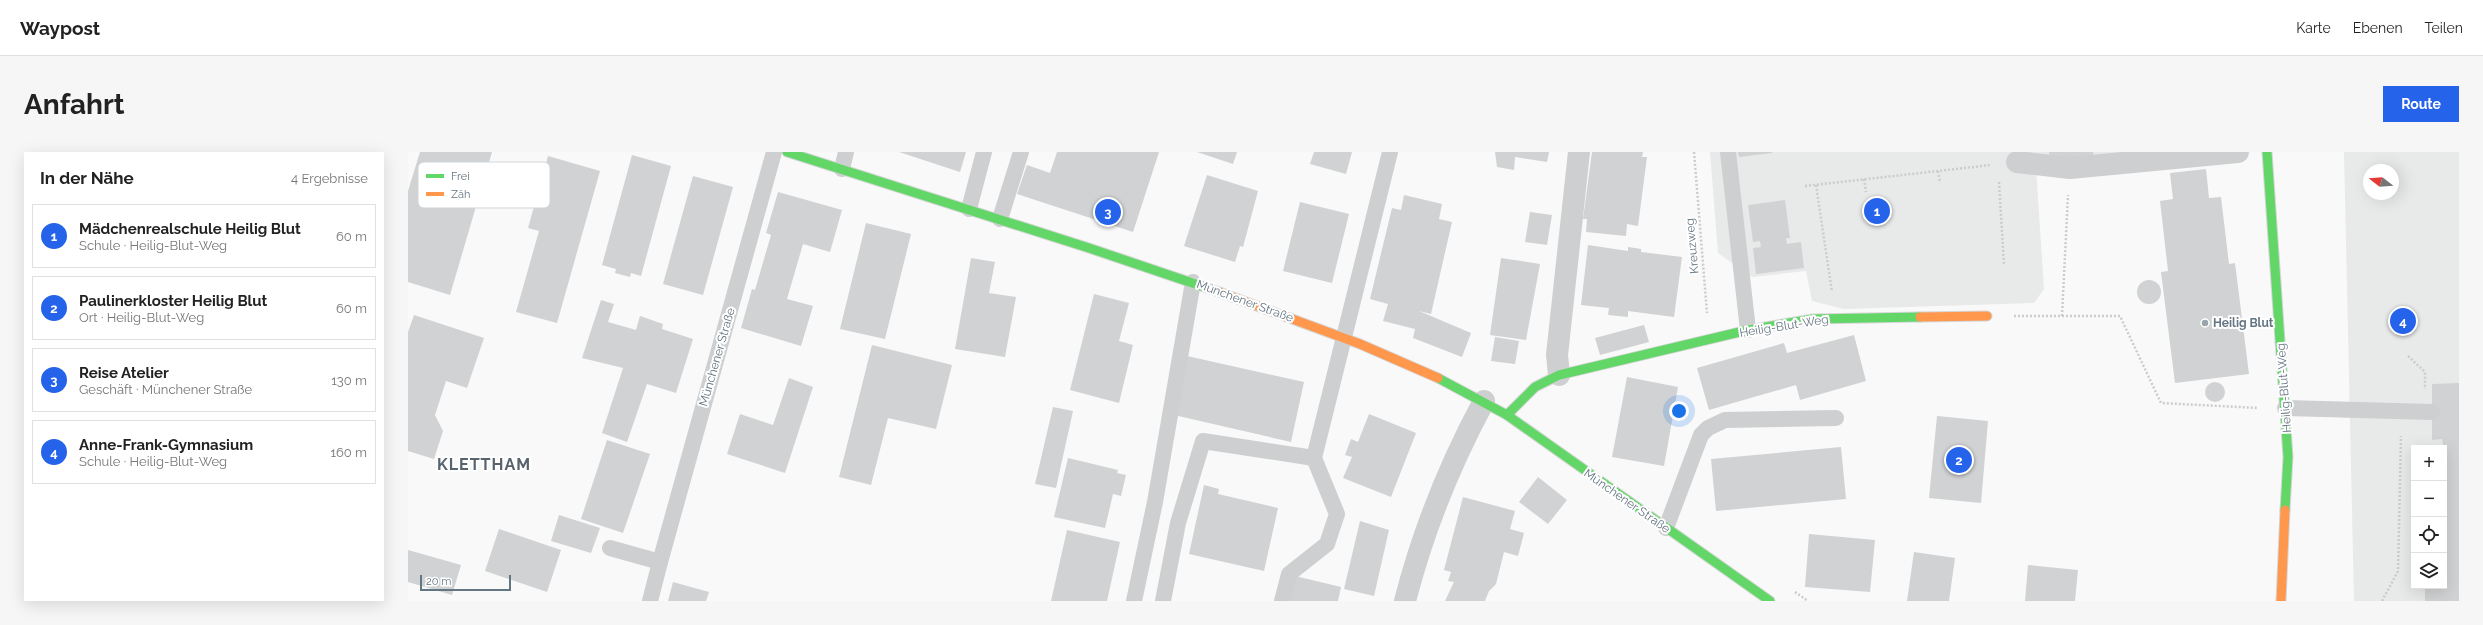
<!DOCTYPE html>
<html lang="de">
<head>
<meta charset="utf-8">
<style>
  :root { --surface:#fff; --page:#f6f6f6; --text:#222; --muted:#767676; --line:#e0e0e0; --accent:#2563eb }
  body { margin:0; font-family:Raleway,sans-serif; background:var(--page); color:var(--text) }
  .controls { position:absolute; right:12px; bottom:12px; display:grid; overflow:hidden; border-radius:0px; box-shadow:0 4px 16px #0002 }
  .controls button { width:36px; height:36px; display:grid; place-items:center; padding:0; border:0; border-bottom:1px solid var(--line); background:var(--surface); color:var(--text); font:20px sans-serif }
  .compass { position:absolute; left:1955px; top:12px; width:36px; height:36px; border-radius:50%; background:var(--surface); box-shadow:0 4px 16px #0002; rotate:287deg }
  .scale { position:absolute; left:12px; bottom:10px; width:91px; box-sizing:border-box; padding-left:4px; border:2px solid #657683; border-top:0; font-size:11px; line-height:14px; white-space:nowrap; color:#657683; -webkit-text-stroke:3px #fff; paint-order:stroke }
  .you { position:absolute; left:1271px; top:259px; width:14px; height:14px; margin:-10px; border:3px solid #fff; border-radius:50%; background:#1a73e8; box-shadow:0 0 0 6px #1a73e833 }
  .badge { display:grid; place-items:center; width:26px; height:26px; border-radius:50%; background:var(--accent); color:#fff; font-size:13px; font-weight:700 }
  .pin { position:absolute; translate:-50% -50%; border:2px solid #fff; box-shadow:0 1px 4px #0006 }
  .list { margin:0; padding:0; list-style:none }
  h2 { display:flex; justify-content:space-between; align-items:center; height:52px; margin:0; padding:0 16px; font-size:17px }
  h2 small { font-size:13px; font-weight:400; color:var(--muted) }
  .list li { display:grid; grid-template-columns:26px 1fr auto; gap:12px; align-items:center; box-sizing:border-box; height:64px; margin:0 8px 8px; padding:0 8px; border:1px solid var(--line); border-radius:0px }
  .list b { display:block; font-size:15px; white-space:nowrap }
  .list p { margin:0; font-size:13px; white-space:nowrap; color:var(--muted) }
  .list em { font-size:13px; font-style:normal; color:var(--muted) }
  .icon { flex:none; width:22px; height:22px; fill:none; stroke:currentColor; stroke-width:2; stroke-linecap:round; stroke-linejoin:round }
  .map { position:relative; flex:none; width:2051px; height:449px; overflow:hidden; border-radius:0px }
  header { display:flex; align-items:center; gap:24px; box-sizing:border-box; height:56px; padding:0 20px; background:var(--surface); border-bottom:1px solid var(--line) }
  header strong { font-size:19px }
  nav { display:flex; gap:22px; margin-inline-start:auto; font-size:14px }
  .intro { display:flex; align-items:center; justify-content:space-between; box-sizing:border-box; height:96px; padding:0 24px }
  h1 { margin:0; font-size:28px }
  .button { padding:10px 18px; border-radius:0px; background:var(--accent); color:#fff; font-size:14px; font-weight:700 }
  main { display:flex; gap:24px; padding:0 24px }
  aside { flex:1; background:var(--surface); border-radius:0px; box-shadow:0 4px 16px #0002 }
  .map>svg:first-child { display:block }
  .built { fill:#e8e9e9; fill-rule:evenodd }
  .building { fill:#d0d2d3 }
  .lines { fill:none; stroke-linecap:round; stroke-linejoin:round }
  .fast-casing { stroke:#d5d6d7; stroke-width:11 }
  .slow-casing { stroke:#d5d6d7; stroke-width:11 }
  .path { stroke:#cbcccd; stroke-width:2.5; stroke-dasharray:2 2; stroke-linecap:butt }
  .lane { stroke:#cecfd0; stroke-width:16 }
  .street { stroke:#cecfd0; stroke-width:22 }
  .fast { stroke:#63d668; stroke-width:9 }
  .slow { stroke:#ff974d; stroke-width:9 }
  .poi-dot { fill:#99a4ac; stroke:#fff; stroke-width:1.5 }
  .labels { text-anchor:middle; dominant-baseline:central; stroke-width:4; stroke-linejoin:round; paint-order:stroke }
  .street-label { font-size:12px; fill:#657683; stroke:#fff }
  .poi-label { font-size:12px; font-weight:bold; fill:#657683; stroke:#fff; text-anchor:start }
  .district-label { font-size:16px; font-weight:bold; letter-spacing:1px; fill:#57646e; stroke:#fff }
  .key { fill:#fff; stroke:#d1d6da; stroke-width:1 }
  .key-label { font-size:11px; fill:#657683 }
</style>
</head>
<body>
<header>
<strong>Waypost</strong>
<nav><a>Karte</a><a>Ebenen</a><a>Teilen</a></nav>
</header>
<div class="intro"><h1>Anfahrt</h1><a class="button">Route</a></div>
<main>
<aside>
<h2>In der Nähe<small>4 Ergebnisse</small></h2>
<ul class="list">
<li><span class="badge">1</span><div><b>Mädchenrealschule Heilig Blut</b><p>Schule · Heilig-Blut-Weg</p></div><em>60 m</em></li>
<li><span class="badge">2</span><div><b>Paulinerkloster Heilig Blut</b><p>Ort · Heilig-Blut-Weg</p></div><em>60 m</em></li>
<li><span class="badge">3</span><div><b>Reise Atelier</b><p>Geschäft · Münchener Straße</p></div><em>130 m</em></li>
<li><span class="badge">4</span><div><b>Anne-Frank-Gymnasium</b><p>Schule · Heilig-Blut-Weg</p></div><em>160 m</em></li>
</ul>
</aside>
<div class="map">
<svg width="2051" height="449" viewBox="0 0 2051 449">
  <rect width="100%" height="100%" fill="#f9f9f9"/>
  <g class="built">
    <path d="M1302,0H1776L1628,16L1636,137L1626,151L1436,157L1404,149L1398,119L1344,125L1310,101Z"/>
    <path d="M1936,0H2051V449H1946ZM1961,18H1985V42H1961ZM2006,296H2036V434H2006Z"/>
  </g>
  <g class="building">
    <path d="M12,0H84L42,143L0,130V39Z"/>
    <path d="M491,0H558L552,20Z"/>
    <path d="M649,0H751L725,80L609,42L619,13L642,21Z"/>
    <path d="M789,0H829L825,12Z"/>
    <path d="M906,0H944L938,22L902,12Z"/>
    <path d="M1087,0H1141L1139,10L1107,5L1106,18L1089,15Z"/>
    <path d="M1184,0H1235L1234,5H1239L1230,74L1219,72L1218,84L1178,80L1179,67H1175Z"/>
    <path d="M1330,0H1364V1L1331,5Z"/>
    <path d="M1641,0H1685L1686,6L1643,12Z"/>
    <path d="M224,3L263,14L233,124L223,121L222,125L207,121L208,117L194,113Z"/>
    <path d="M140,4L192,19L149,171L108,160L131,79L120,76Z"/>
    <path d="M1798,17L1801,46L1813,45L1821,112L1827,111L1841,222L1767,231L1753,120L1760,119L1752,49L1765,47L1762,21Z"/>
    <path d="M799,23L850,39L835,95L832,94L827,110L776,94Z"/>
    <path d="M285,24L325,35L295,143L255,132Z"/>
    <path d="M370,40L434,58L422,100L395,92L379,147L405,154L393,194L333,176L344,137L347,138L363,83L358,81Z"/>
    <path d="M996,43L1034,52L1031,67L1044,70L1023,162L1011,159L1063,181L1054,205L1005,186L1007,177L975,169L980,152L962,147L984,56L993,58Z"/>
    <path d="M1377,48L1382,86H1378L1379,92L1393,90L1396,116L1348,122L1345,96L1353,95L1352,89L1345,90L1340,53Z"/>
    <path d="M892,50L941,62L924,131L875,119Z"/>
    <path d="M1122,60L1144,63L1139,93L1117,90Z"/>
    <path d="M458,71L503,82L477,187L432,177Z"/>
    <path d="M1180,93L1220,99V95L1233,97V100L1274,105L1266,165L1220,159V165L1200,163L1201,156L1173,153Z"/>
    <path d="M563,106L587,110L581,141L608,145L597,205L547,197Z"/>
    <path d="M1093,106L1132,112L1118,188L1082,183Z"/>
    <circle cx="1741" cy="140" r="12"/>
    <path d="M686,142L721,151L711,189L725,193L711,251L662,238Z"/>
    <path d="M193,148L206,152L200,170L228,178L232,164L255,172L254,177L285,187L268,241L239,232L219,290L194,281L215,216L174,206Z"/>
    <path d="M6,163L76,186L59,236L38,229L27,263L35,279L26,307L0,299V180Z"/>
    <path d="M1236,173L1241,190L1192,203L1187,186Z"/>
    <path d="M1446,183L1458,229L1392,248L1388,233L1301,258L1289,216L1376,191L1379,201Z"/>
    <path d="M1087,185L1111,189L1107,212L1083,209Z"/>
    <path d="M464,193L544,213L528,277L480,266L463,333L431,325Z"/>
    <path d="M779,204L896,230L883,290L766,263Z"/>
    <path d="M1219,225L1270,235L1256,314L1204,305Z"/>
    <path d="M381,226L405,235L377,321L319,302L332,262L365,273Z"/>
    <circle cx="1807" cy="240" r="10"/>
    <path d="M2051,231V449H2017V434H2036V296L2034,287L2024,288V232Z"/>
    <path d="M645,255L665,259L648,336L627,332Z"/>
    <path d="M961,262L1008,281L983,345L935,326L944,305L937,303L943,287L950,290Z"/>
    <path d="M1529,264L1580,269L1573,351L1521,346Z"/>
    <path d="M199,288L242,302L215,381L173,367Z"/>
    <path d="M1433,295L1438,347L1308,359L1303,307Z"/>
    <path d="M660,306L710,318L709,321L718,323L713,344L705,342L697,376L646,365Z"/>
    <path d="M1130,325L1159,348L1140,372L1111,350Z"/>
    <path d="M796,333L811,337L810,342L870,356L856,419L781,402Z"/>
    <path d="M1055,345L1107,359L1102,377L1116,381L1110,404L1096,400L1088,432L1081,439L1077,449H1037L1046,430L1040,429L1043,420L1036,418Z"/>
    <path d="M151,363L192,376L183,401L143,389Z"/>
    <path d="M952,369L981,378L966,444L936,437Z"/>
    <path d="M91,377L153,398L139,440L77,419Z"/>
    <path d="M659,378L712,390L699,449H643Z"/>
    <path d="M1401,382L1467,388L1462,440L1397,435Z"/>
    <path d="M0,398L53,413L44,443L0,430Z"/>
    <path d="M1506,400L1547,406L1541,449H1499Z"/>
    <path d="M1620,413L1670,418L1667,449H1617Z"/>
    <path d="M887,424L933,435L930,449H881Z"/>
    <path d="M265,430L301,440L298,449H260Z"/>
  </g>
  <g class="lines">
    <defs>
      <g id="fast">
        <path d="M379,0L681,96L811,140"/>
        <path d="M1859,0L1880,305L1877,358"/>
        <path d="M1030,226L1099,263L1362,449"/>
        <path d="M1099,263L1127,235L1151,223L1340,178L1405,167L1512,165"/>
      </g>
      <g id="slow">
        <path d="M811,140L952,192L1030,226"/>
        <path d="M1512,165L1579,164"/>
        <path d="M1873,449L1877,358"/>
      </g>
    </defs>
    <use href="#fast" class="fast-casing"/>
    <use href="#slow" class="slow-casing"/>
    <g class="path">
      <path d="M1286,0L1299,161"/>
      <path d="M1530,19L1532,31"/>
      <path d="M1456,27L1458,40"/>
      <path d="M1591,30L1596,113"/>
      <path d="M1408,33L1424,140"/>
      <path d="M1397,34L1583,13"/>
      <path d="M1606,164H1712L1753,251L1850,256"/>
      <path d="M1654,164L1660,43"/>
      <path d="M2000,204L2017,220V237"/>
      <path d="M1387,440L1400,449"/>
      <path d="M1974,449L1990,419L1993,284"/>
    </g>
    <g class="lane">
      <path d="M1320,0L1340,178"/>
      <path d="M434,17L438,0"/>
      <path d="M561,57L576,0"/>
      <path d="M592,67L613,0"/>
      <path d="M1877,256L2024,260"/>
      <path d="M1258,376L1293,283L1300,276L1317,268L1428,266"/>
      <path d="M202,396L252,410L366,0"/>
      <path d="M242,449L252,410"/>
      <path d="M726,449L747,350L785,130"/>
      <path d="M755,449L770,371L795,289L906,306"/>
      <path d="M874,449L881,422L919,392L929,362L906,306L982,0"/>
    </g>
    <g class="street">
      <path d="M1609,10L1662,16L1830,0"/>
      <path d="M1151,223L1149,203L1171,0"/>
      <path d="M997,449C1015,379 1042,312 1076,249"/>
    </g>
    <use href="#fast" class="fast"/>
    <use href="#slow" class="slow"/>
  </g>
  <circle class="poi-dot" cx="1797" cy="171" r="4"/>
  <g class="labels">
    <g class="street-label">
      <text transform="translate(1284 94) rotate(-95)">Kreuzweg</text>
      <text transform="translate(837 149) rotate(20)">Münchener Straße</text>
      <text transform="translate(1376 174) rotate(-9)">Heilig-Blut-Weg</text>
      <text transform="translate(309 205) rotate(-74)">Münchener Straße</text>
      <text transform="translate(1876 236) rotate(-94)">Heilig-Blut-Weg</text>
      <text transform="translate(1219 349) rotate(35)">Münchener Straße</text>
    </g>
    <g class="poi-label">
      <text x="1805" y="171">Heilig Blut</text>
    </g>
    <g class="district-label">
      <text x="76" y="312">KLETTHAM</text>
    </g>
  </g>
  <rect x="10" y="10" width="132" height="46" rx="6" class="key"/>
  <rect x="18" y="22" width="18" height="4" fill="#63d668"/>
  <rect x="18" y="40" width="18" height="4" fill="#ff974d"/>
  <g class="key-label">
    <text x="43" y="28">Frei</text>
    <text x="43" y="46">Zäh</text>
  </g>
</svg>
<div class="controls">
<button>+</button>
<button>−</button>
<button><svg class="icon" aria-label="locate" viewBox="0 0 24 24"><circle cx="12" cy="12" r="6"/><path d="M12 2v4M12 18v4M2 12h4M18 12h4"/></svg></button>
<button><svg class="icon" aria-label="layers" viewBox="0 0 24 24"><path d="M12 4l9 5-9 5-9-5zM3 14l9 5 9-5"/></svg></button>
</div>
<svg class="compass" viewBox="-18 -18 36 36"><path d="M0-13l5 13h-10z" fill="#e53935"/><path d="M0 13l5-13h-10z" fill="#767676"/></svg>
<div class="scale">20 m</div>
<div class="you"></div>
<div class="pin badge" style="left:1469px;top:59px">1</div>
<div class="pin badge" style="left:1551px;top:308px">2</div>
<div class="pin badge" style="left:700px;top:60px">3</div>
<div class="pin badge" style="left:1995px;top:169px">4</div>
</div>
</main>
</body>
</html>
